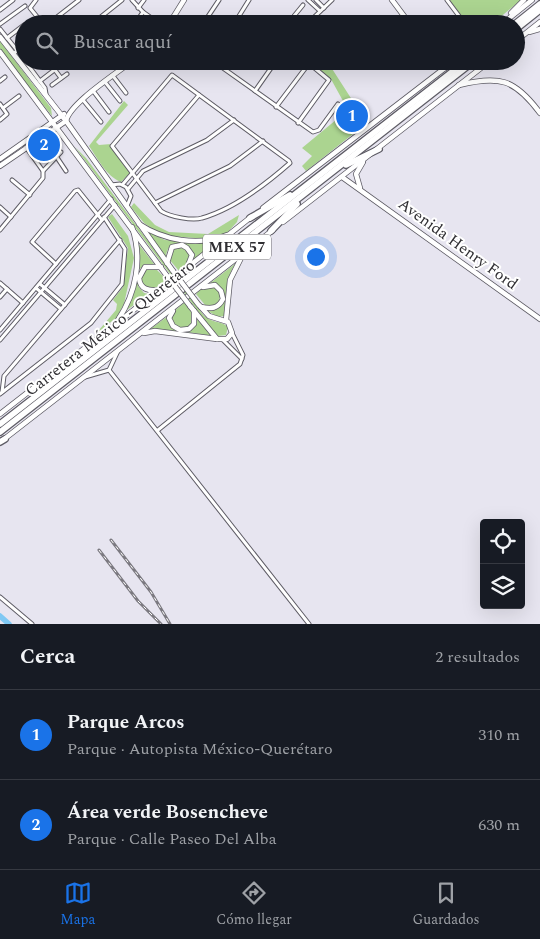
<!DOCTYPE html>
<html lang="es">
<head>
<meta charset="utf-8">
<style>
  :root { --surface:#171b24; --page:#242831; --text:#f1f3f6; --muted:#9ea1a6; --line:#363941; --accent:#1a73e8 }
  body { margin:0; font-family:Spectral,serif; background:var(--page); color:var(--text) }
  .controls { position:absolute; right:15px; bottom:15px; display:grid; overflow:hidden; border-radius:5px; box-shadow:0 5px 20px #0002 }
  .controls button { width:45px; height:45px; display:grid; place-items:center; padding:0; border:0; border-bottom:1px solid var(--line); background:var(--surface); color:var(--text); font:25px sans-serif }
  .you { position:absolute; left:315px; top:256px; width:18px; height:18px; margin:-12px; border:4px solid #fff; border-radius:50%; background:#1a73e8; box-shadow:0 0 0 8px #1a73e833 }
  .badge { display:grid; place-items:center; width:32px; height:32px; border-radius:50%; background:var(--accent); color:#fff; font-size:16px; font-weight:700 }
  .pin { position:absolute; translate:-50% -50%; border:2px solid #fff; box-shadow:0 1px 5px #0006 }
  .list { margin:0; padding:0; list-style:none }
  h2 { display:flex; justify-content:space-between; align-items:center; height:65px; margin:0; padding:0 20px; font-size:21px }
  h2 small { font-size:16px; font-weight:400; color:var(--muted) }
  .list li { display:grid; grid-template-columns:32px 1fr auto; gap:15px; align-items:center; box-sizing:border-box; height:90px; padding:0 20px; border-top:1px solid var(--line) }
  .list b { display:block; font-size:19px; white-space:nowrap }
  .list p { margin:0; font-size:16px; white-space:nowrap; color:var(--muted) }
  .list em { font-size:16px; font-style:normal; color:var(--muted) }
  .icon { flex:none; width:28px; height:28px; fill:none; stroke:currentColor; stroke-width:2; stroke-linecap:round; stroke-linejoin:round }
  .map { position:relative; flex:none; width:540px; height:624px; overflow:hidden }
  .search { position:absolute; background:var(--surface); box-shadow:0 5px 20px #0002; left:15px; right:15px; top:15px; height:55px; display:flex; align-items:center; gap:12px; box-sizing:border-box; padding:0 18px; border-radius:28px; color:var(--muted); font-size:19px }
  .sheet { height:245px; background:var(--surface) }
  nav { display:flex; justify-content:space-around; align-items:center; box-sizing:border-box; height:70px; border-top:1px solid var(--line); background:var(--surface); font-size:14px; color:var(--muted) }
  nav a { display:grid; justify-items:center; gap:2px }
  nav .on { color:var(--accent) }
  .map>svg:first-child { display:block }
  .green { fill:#abd490 }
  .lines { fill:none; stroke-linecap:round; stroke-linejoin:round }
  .river { stroke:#7fc8f3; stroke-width:5.5 }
  .street-casing { stroke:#5e5c65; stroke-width:5 }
  .secondary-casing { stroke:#5e5c65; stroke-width:6 }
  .primary-casing { stroke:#5e5c65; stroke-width:6 }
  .highway-casing { stroke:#5e5c65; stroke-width:8 }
  .street { stroke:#fff; stroke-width:3 }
  .secondary { stroke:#fff; stroke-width:4.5 }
  .primary { stroke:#fff; stroke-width:4.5 }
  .highway { stroke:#fff; stroke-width:5.5 }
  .rail-casing { stroke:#7b7980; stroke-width:3 }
  .rail { stroke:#fff; stroke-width:1; stroke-dasharray:4; stroke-linecap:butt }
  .secondary-bridge-casing { stroke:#5e5c65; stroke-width:6; stroke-linecap:butt }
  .secondary-bridge { stroke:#fff; stroke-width:4.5 }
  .labels { text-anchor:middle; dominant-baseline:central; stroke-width:4; stroke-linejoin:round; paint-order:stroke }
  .shield { fill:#fff; stroke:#6e6d70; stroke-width:1 }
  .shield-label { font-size:15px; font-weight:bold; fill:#302f33 }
  .street-label { font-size:16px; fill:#302f33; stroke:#fff }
</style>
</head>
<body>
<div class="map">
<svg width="540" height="624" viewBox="0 0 540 624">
  <rect width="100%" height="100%" fill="#e7e5f0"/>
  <g class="green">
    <path d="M449,0H521L492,24H467Z"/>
    <path d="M0,41L51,108L52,116L0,50Z"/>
    <path d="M315,61H327L367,123L306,171L302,166L312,156L302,148L348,110L332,81L313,64Z"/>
    <path d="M124,101L128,105L96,142L99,145L111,144L131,172L121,182C106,176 98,159 89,146Z"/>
    <path d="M75,147L86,158L198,308C202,313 205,318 211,320C218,323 223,322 228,327L226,335L218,336L215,334Z"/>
    <path d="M134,203L155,225L169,232L208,234L239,215L237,222L226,234L209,239L181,237L162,235L154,230L144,223L131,207Z"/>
    <path d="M112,214L128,236L134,258L124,304L117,317L94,336L116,310L117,304L113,300L123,287L128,248L108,217Z"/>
    <path d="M145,230L165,240L216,242L192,261V250C183,241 167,240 166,257Z"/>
    <path d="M137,242L154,264L145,265L138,270V286L144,293L149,294L127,310L134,293Z"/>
    <path d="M177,247L185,249L190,255L188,264L179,271L169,259L172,250Z"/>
    <path d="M236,263C225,277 226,299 224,316L218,317L206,310L219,307L224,302L220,286L213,283L209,284Z"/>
    <path d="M155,268L168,281L152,291L141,283L140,276L145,269Z"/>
    <path d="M214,287L219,290C221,299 220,303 211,307L205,305L196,294L202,288Z"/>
    <path d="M185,302L192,312L193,323L184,329L174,326L171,317L173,312Z"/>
    <path d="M168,316L172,328L184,331L196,323L197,319L212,336L195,333L149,330Z"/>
  </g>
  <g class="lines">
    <path class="river" d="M0,616L9,624"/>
    <defs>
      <g id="street">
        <path d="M36,0L30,8L43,24"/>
        <path d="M132,0L143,12L160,24"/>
        <path d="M308,0L320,11"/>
        <path d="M316,0L324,8"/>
        <path d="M447,0L465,24"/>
        <path d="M138,8L144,0"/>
        <path d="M0,10L13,0"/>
        <path d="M0,24L25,6"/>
        <path d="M48,24L79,0"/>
        <path d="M92,24L122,0"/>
        <path d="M135,24L143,12"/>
        <path d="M203,24L219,0"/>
        <path d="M234,24L249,0"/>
        <path d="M301,24L294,16L303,5"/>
        <path d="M307,24L332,0"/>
        <path d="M0,29L24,59"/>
        <path d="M7,38L24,25"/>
        <path d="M13,54L24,45"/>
        <path d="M25,61L45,88L46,94"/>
        <path d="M73,61L79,66L86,61"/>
        <path d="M213,61L313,132L319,130L338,104"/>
        <path d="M29,66L35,61"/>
        <path d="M55,70L61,78"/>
        <path d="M172,75L289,161L290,163C265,185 234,209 202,218C193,221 170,217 161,211L112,146Z"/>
        <path d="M113,76L126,93"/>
        <path d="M0,81L5,77"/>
        <path d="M40,81L66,61"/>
        <path d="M105,82L120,101"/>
        <path d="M52,85L67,74"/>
        <path d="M255,91L276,61"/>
        <path d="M94,92L109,112"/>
        <path d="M83,100L101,122"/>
        <path d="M0,104L7,114L0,120"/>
        <path d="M276,107L307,66L311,65L329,80L298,123"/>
        <path d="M3,108L19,96"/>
        <path d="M56,156L66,171"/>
        <path d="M43,171L61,152"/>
        <path d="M12,180L30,195"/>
        <path d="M123,184L199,95"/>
        <path d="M111,185L120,184L126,187L131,196L127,206"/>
        <path d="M128,189L143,171L207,140L234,120"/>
        <path d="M155,203L230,166L263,141"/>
        <path d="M0,207L11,217"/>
        <path d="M0,230L43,178V171L26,147"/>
        <path d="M56,264L32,242L75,191L78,190L102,220"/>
        <path d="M0,283L23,303"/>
        <path d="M40,284L65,305"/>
        <path d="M36,288L61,309"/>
        <path d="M0,297L7,289"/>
        <path d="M0,330L111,199"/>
        <path d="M0,340L115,205"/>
        <path d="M223,340L242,359"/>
        <path d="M109,370L309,624"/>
        <path d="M85,377L109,370L118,351"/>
        <path d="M2,392L4,376L120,240"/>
        <path d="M0,394L91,323L122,284L125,249L104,217"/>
        <path d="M158,430L240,364L243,355L232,333"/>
        <path d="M0,597L32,624"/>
      </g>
      <g id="secondary">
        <path d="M392,0L410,24"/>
        <path d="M169,24L184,0"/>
        <path d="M0,37L66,121L173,271"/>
        <path d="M0,52L167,276"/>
        <path d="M440,61L445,68"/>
        <path d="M459,85C499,75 515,79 540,113"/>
        <path d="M66,121C70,103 116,74 132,61"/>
        <path d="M0,159L64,114"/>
        <path d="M0,166L66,121"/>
        <path d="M342,177L540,319"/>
        <path d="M360,188L356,174L363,162"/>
        <path d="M190,306L217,339H227L232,333L228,322L209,316L199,305"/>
      </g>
      <g id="primary">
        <path d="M511,13L524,0"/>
        <path d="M502,24L532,0"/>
        <path d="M529,32L540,29"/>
        <path d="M516,41L540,22"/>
        <path d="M263,208L454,61"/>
        <path d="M283,222L490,61"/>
        <path d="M139,224C163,240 198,247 227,235"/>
        <path d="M167,263L172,247L182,245L187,248L192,255L187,268"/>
        <path d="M158,290C148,291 140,289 139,278L145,267H161"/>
        <path d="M201,307C211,309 218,309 223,299L221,291L215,285L203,287"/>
        <path d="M173,311L169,318L173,326L180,330L189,329L194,324V311"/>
        <path d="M118,320C136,293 143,259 132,227"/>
        <path d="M226,320L230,280L241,258"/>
        <path d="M144,333L155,331L217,339"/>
        <path d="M102,335L251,217"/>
        <path d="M0,414L90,344"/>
        <path d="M3,440L273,230"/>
      </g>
      <g id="highway">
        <path d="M515,24L540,4"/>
        <path d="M516,29L540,10"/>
        <path d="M346,165L379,149"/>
        <path d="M250,218L290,195"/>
        <path d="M271,231L297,204"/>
        <path d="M77,360L104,333"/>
        <path d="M0,424L466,61"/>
        <path d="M0,432L474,61"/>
        <path d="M0,442L5,439"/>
      </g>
    </defs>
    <use href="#street" class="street-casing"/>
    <use href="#secondary" class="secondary-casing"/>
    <use href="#primary" class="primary-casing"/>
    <use href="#highway" class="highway-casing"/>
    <use href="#street" class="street"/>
    <use href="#secondary" class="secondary"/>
    <use href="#primary" class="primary"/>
    <use href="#highway" class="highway"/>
    <defs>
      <g id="rail">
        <path d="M111,540L151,592L170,624"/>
        <path d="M99,550L138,601L161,624"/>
      </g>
    </defs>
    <use href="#rail" class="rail-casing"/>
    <use href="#rail" class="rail"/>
    <defs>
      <g id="secondary-bridge">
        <path d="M173,271L198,304"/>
        <path d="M167,276L190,306"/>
      </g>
    </defs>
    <use href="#secondary-bridge" class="secondary-bridge-casing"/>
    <use href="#secondary-bridge" class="secondary-bridge"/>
  </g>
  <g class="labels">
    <rect class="shield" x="203" y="234.5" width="68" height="25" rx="4"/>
    <g class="shield-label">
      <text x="237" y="247">MEX 57</text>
    </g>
    <g class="street-label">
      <text transform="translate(458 244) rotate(36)">Avenida Henry Ford</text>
      <text transform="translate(110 328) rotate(-38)">Carretera México - Querétaro</text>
    </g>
  </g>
</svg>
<div class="controls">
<button><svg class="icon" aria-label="locate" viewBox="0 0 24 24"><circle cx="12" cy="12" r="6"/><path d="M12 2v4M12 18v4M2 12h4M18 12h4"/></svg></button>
<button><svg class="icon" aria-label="layers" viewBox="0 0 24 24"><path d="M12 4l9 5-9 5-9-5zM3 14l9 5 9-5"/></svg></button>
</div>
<div class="you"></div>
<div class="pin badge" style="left:352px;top:116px">1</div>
<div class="pin badge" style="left:44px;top:145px">2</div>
<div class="search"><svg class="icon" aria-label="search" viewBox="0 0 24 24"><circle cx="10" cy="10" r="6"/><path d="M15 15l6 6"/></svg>Buscar aquí</div>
</div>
<section class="sheet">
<h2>Cerca<small>2 resultados</small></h2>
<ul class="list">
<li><span class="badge">1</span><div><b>Parque Arcos</b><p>Parque · Autopista México-Querétaro</p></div><em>310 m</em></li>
<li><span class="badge">2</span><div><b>Área verde Bosencheve</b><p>Parque · Calle Paseo Del Alba</p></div><em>630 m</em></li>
</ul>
</section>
<nav>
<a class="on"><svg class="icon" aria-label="map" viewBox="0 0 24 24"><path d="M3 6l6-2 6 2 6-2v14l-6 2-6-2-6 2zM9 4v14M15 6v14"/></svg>Mapa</a>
<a><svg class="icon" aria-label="directions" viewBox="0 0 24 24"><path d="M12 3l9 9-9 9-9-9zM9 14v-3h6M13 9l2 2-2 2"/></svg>Cómo llegar</a>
<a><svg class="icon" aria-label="saved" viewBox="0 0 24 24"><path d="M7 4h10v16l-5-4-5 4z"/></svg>Guardados</a>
</nav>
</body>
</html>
